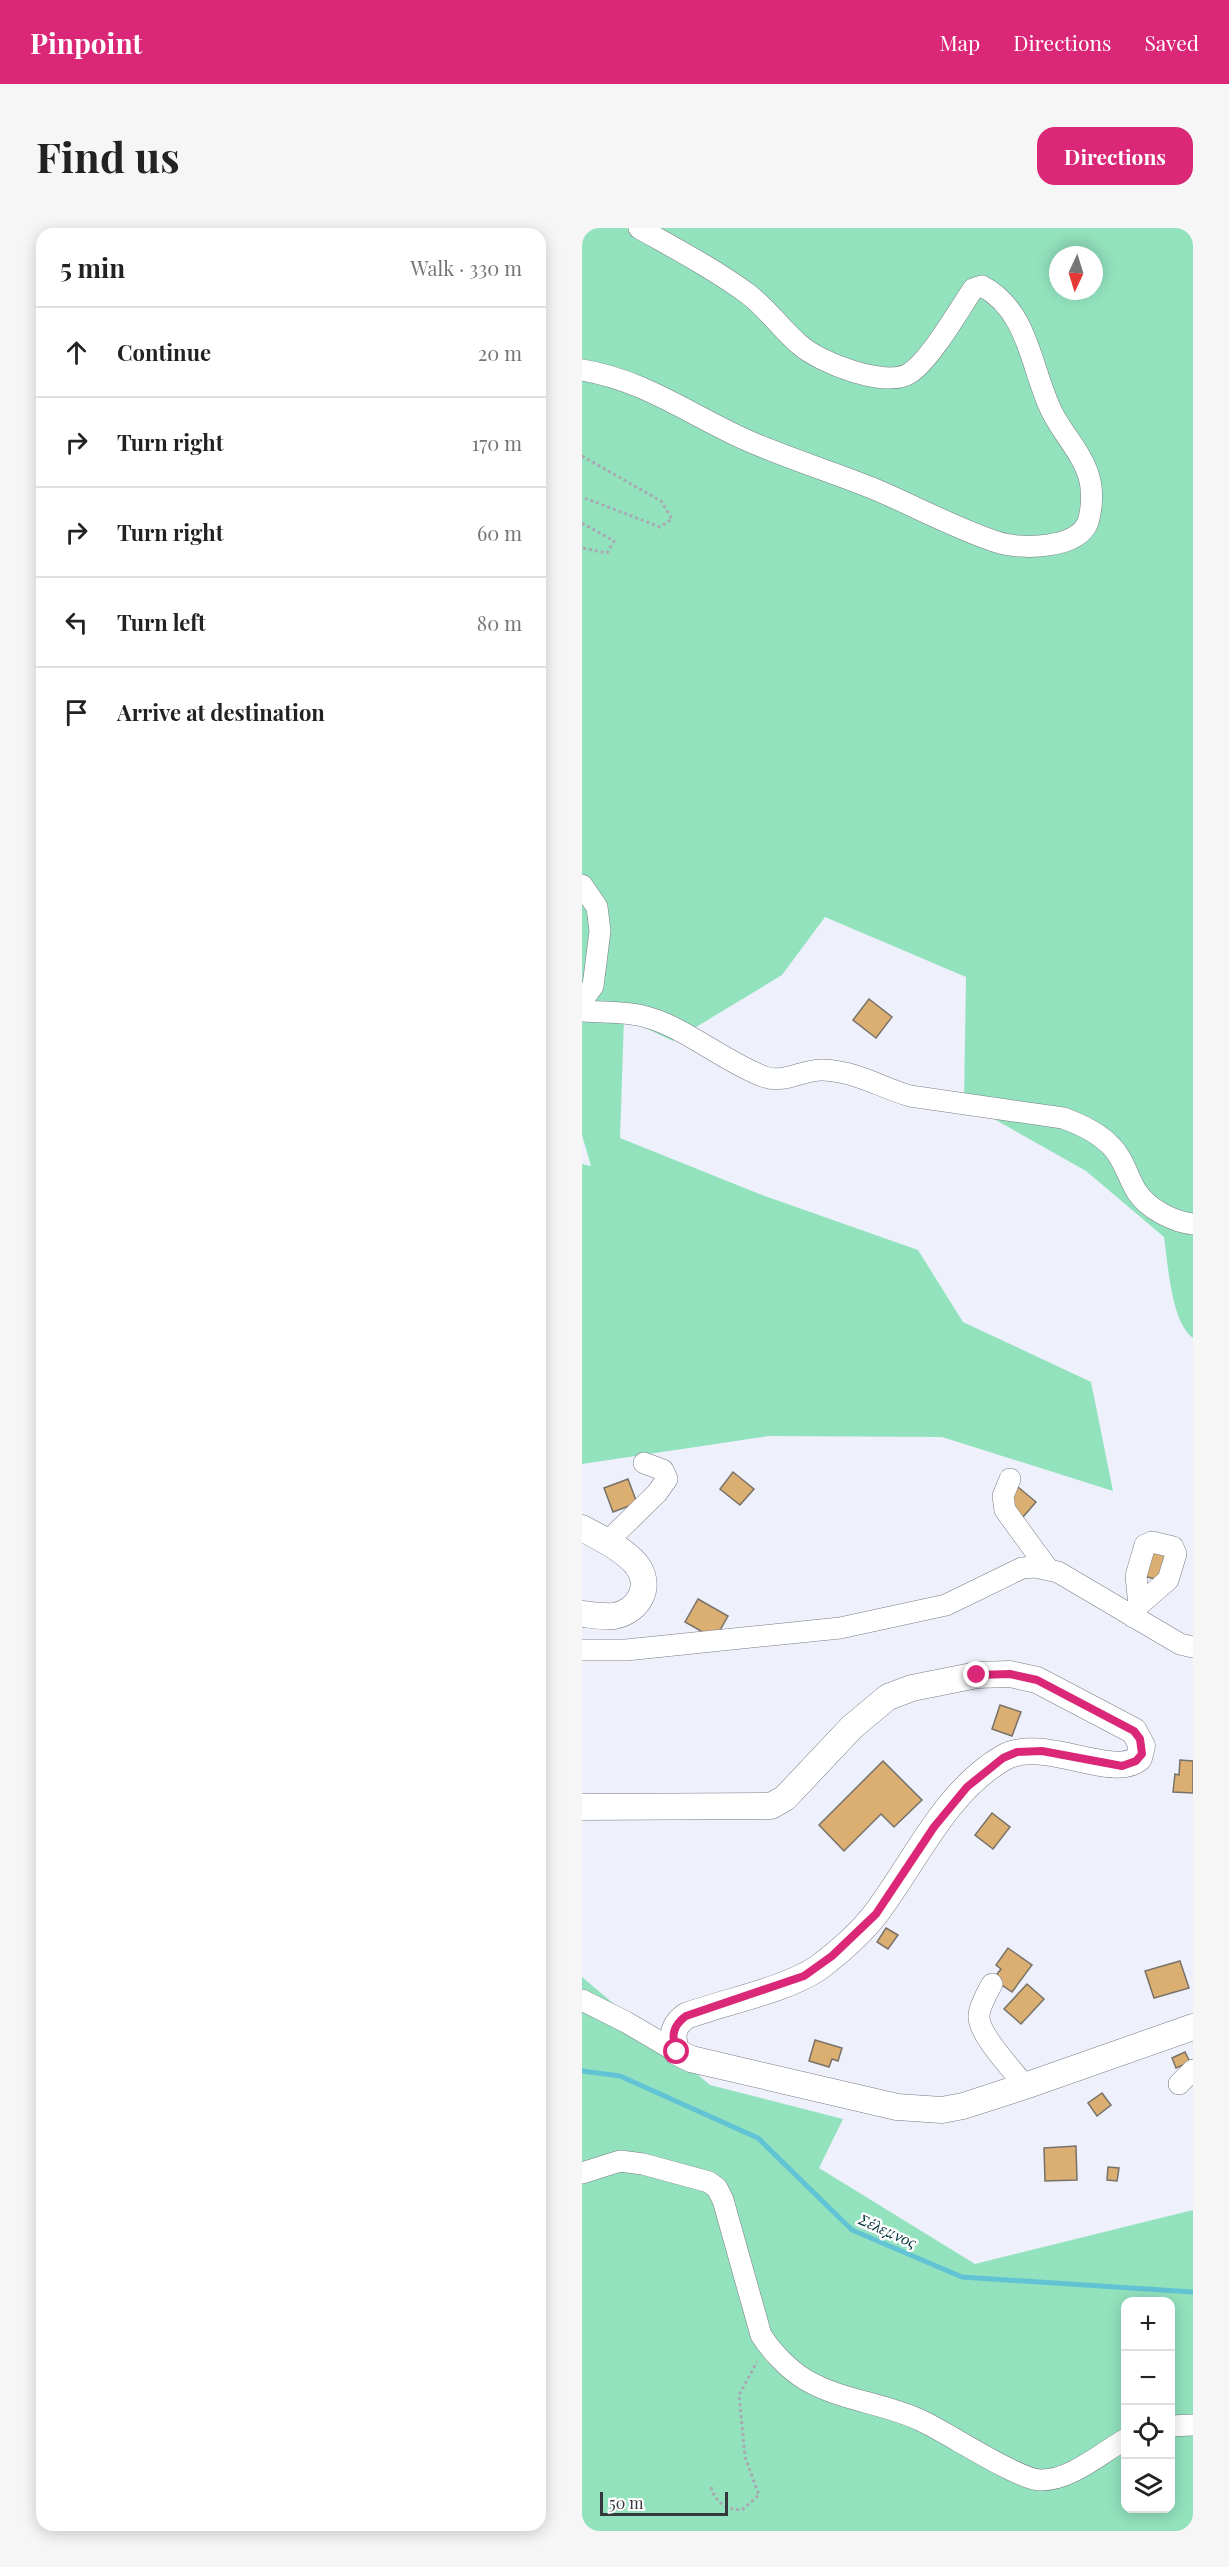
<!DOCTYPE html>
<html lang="en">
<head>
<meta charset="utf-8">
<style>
  :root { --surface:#fff; --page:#f6f6f6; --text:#222; --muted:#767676; --line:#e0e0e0; --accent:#db2777 }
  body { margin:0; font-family:"Playfair Display",serif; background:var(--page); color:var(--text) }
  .controls { position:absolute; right:18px; bottom:18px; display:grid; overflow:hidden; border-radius:12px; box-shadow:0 3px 15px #0003 }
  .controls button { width:54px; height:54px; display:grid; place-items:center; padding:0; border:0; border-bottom:2px solid var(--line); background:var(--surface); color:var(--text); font:30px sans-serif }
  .compass { position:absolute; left:467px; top:18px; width:54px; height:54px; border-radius:50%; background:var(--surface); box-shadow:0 3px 15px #0003; rotate:184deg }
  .scale { position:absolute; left:18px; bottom:15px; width:128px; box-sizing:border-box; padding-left:6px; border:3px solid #37383d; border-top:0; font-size:16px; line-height:21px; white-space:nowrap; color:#37383d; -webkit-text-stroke:4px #fefefe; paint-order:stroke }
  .stop { position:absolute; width:18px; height:18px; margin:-14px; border:4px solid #db2777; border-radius:50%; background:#fff }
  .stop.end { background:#db2777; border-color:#fff; box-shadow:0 2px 6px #0008 }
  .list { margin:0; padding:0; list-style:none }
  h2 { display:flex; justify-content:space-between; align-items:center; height:78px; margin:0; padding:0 24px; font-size:26px }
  h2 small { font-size:20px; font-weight:400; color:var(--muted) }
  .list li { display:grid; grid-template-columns:39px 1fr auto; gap:18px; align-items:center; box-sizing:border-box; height:90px; padding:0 24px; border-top:2px solid var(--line) }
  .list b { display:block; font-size:22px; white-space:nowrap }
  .list em { font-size:20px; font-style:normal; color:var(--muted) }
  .icon { flex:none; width:33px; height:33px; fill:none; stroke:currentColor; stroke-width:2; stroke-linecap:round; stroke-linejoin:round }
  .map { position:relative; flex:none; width:611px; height:2303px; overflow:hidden; border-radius:18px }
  header { display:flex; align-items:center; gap:36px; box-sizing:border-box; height:84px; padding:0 30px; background:var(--accent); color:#fff }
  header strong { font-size:28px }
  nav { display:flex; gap:33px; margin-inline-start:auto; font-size:21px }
  .intro { display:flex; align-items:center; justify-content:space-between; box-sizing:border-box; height:144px; padding:0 36px }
  h1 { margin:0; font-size:42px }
  .button { padding:15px 27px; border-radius:18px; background:var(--accent); color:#fff; font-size:21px; font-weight:700 }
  main { display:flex; gap:36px; padding:0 36px }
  aside { flex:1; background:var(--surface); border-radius:18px; box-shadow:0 3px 15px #0003 }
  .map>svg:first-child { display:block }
  .green { fill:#93e2be; fill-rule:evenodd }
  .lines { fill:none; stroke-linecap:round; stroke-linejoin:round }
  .stream { stroke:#61c3d4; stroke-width:5 }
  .building { fill:#dbae71; stroke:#787269; stroke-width:1.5 }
  .minor-casing { stroke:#7a7c86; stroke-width:22 }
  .major-casing { stroke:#7a7c86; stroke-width:27 }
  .path { stroke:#a8aab2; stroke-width:3; stroke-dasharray:3 3; stroke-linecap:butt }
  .minor { stroke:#fff; stroke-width:21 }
  .major { stroke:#fff; stroke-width:26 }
  .route { stroke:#db2777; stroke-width:8 }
  .labels { text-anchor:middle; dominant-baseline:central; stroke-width:5; stroke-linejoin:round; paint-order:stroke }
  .water-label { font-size:16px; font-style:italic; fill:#013239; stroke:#fefefe }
</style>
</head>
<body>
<header>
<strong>Pinpoint</strong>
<nav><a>Map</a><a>Directions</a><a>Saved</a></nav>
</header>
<div class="intro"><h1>Find us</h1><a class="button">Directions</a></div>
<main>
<aside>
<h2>5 min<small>Walk · 330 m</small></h2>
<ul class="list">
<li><svg class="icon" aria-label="ahead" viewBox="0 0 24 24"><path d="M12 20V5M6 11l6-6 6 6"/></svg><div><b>Continue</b></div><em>20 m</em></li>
<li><svg class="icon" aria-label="right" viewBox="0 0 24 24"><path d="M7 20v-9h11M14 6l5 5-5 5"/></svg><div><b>Turn right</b></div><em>170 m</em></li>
<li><svg class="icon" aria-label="right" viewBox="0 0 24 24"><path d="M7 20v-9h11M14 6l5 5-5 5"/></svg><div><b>Turn right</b></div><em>60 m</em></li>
<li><svg class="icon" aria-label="left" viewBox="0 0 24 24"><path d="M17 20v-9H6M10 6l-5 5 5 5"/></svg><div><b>Turn left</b></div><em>80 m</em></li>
<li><svg class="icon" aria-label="arrive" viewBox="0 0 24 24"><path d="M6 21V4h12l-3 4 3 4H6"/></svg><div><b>Arrive at destination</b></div></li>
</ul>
</aside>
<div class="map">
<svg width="611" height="2303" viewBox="0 0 611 2303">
  <rect width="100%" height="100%" fill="#eef0fb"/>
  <g class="green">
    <path d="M0,0H611V1110C589,1094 586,1036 582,1009L504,943L382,874L384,749L243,689L200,747L91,813L42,790L38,910L180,967L336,1022L381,1094L509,1154L531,1263L360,1209L187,1208L0,1236V936L9,938L0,907ZM476,27H512V63H476Z"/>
    <path d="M0,1749L128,1857L261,1891L237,1940L393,2036L611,1982V2303H0ZM544,2074H588V2280H544Z"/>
  </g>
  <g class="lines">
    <path class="stream" d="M0,1843L38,1848L176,1910L270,2002L380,2049L611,2064"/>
  </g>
  <g class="building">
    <path d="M287,771L310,789L294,810L271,792Z"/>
    <path d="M151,1244L172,1261L158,1277L138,1261Z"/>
    <path d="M46,1251L55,1275L31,1284L22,1260Z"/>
    <path d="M436,1259L454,1274L441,1289L423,1275Z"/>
    <path d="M563,1321L589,1327L583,1353L556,1347Z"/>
    <path d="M116,1371L146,1388L133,1411L103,1394Z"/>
    <path d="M418,1477L439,1484L430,1508L410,1501Z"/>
    <path d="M598,1532L611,1533V1565L591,1564L593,1546L597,1547Z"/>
    <path d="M301,1533L340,1572L312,1599L299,1586L262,1623L237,1597Z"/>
    <path d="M410,1585L428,1599L411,1621L393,1607Z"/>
    <path d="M304,1700L316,1707L306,1721L295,1714Z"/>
    <path d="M426,1720L450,1737L430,1764L411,1751L419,1741L414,1737Z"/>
    <path d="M598,1733L607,1760L572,1770L563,1743Z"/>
    <path d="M445,1756L462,1771L439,1796L422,1781Z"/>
    <path d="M233,1812L260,1820L256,1833L250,1831L247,1839L227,1833Z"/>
    <path d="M603,1824L608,1834L594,1840L590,1830Z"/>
    <path d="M520,1865L529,1877L515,1888L506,1875Z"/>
    <path d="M494,1918L495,1952L463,1953L462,1920Z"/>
    <path d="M526,1939L537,1940L535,1953L525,1952Z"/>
  </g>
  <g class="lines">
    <defs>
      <g id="minor">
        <path d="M0,142C59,151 109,187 162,211C204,230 248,243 290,260C331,277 372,300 415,314C438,322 496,321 506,294C510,281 511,262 507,249C501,227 482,207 471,186C449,144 448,83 400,58L391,61C377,82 348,132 328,145C304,161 237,134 218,117C200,102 185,80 166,66C132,41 94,21 57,0"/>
        <path d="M0,657L15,679L18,703L11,758L0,773"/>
        <path d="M0,783C21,785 44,783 64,789C101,798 144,835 183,849C202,856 222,841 241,842C273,843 298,859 328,868L481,890C498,896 518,906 530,919C542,931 546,950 555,964C566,981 592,994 611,996"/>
        <path d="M428,1251L421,1268L423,1282L466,1341"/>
        <path d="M25,1314L75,1265L85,1251L81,1242L62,1235"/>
        <path d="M551,1389L557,1377L586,1352L594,1326L591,1319L570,1314L563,1317L554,1348L557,1377"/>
        <path d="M0,1422H44L258,1400L364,1377L440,1340L453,1339L476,1344L598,1416L611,1419"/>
        <path d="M410,1756C405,1765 398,1777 397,1787C395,1806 432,1843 443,1858"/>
        <path d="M0,1772L44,1794L95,1824"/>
        <path d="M597,1856L611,1842"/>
        <path d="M0,1945L38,1933L61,1936L127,1954L135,1960L141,1972L179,2107C189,2123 207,2142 224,2152C260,2173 303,2175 340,2193C366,2205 435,2251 458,2252C488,2253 519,2225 544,2211"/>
        <path d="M588,2198L611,2197"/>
      </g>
      <g id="major">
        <path d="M0,1300C18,1310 40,1320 54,1336C71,1357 58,1383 32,1388C23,1389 10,1387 0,1386"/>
        <path d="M0,1579L189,1578L203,1570L270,1499L306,1469L330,1460L395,1447L428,1446L455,1452L552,1503L560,1518L557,1530C532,1553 460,1507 421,1530C363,1564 334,1632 295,1684C280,1704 256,1725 236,1740C204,1762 142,1774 104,1788C90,1798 89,1809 95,1824L109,1831L315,1879L360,1882L381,1878L443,1858L611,1799"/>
      </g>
    </defs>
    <use href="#minor" class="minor-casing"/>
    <use href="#major" class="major-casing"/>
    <g class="path">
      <path d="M0,228L79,273L90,291L78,299L0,269"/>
      <path d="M0,295L32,313L25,325L0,320"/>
      <path d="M129,2259C134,2275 143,2281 160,2282L177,2267L163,2229L157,2167L175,2134"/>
    </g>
    <use href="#minor" class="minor"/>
    <use href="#major" class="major"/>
  </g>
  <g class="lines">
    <path class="route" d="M95,1824C89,1809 90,1798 104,1788L222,1748L250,1728L294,1686L352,1599L385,1559L421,1530L435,1524L460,1523L540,1538L554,1533L560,1526L558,1511L552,1503L455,1452L428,1446L395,1447"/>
  </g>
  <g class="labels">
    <g class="water-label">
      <text transform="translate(306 2002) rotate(24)">Σέλεμνος</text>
    </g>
  </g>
</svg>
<div class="controls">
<button>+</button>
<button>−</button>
<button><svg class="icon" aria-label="locate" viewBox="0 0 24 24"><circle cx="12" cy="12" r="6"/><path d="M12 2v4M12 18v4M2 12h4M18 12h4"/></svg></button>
<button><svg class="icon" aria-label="layers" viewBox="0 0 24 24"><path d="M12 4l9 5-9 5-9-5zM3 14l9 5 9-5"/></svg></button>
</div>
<svg class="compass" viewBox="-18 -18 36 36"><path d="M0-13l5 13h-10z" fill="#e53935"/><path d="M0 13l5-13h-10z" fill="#767676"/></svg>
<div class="scale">50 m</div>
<div class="stop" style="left:95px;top:1824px"></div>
<div class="stop end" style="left:395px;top:1447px"></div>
</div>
</main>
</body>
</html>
